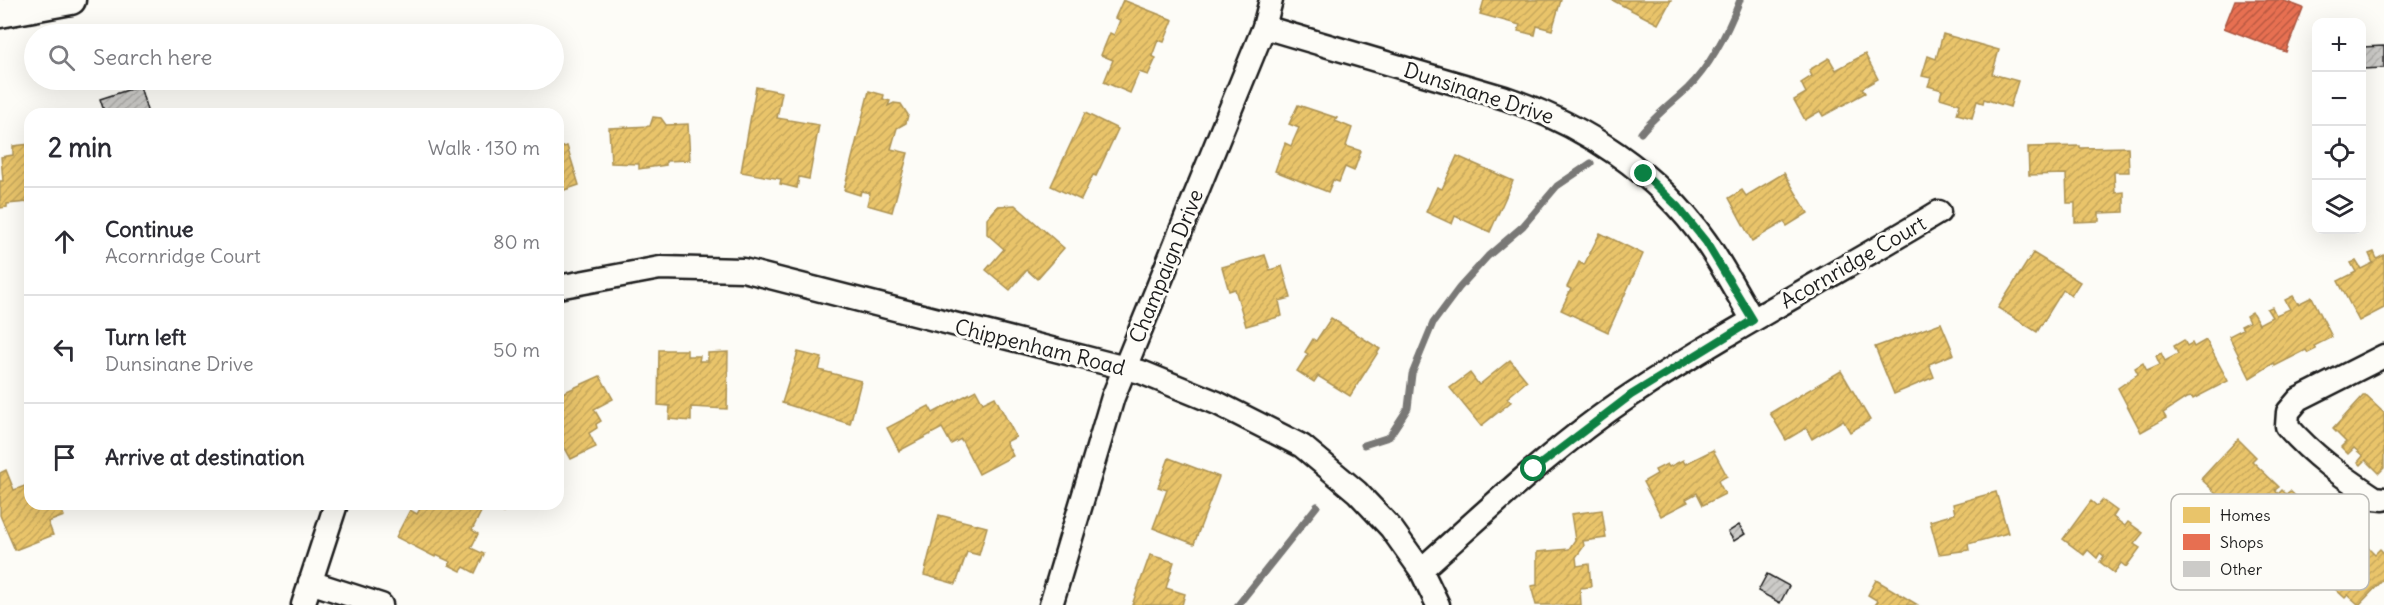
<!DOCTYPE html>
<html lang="en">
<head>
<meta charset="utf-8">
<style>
  :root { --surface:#fff; --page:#f2f2f3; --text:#2b2b33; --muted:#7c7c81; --line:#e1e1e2 }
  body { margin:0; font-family:Delius,sans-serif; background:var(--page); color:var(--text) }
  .controls { position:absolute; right:18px; top:18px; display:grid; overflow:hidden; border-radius:12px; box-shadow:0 6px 24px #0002 }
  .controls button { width:54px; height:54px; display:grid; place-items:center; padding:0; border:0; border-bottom:2px solid var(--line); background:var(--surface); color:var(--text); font:30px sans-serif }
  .stop { position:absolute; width:18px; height:18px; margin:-14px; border:4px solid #0b8043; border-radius:50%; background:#fff }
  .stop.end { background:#0b8043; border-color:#fff; box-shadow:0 2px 6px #0008 }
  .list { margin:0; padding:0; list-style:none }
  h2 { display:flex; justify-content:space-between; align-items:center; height:78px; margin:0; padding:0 24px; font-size:26px }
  h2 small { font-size:20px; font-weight:400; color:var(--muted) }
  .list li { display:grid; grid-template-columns:39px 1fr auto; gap:18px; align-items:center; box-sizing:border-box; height:108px; padding:0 24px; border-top:2px solid var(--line) }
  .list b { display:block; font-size:22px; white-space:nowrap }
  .list p { margin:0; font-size:20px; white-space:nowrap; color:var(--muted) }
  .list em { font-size:20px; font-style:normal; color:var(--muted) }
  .icon { flex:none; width:33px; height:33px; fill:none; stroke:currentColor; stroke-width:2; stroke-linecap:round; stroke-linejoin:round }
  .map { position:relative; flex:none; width:2384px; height:605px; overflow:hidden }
  .search { position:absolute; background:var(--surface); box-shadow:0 6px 24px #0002; left:24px; top:24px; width:540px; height:66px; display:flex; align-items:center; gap:15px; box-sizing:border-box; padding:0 21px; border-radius:33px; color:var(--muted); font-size:22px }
  .panel { position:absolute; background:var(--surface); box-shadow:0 6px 24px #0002; left:24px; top:108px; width:540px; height:402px; border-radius:18px }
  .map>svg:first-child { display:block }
  .homes { fill:url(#homes-hatch); stroke:#ac9253; stroke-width:1.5 }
  .shops { fill:url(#shops-hatch); stroke:#aa5641; stroke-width:1.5 }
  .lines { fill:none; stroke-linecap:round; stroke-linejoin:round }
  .stream { stroke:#797876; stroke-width:7 }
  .building { fill:url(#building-hatch); stroke:#1c1c1c; stroke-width:1.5 }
  .minor-casing { stroke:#1c1c1c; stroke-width:27 }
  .tertiary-casing { stroke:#1c1c1c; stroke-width:33 }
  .minor { stroke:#fdfcf7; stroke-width:22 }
  .tertiary { stroke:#fdfcf7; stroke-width:28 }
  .route { stroke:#0b8043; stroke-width:8 }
  .labels { text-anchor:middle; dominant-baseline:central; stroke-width:6; stroke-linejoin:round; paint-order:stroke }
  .street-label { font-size:21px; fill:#1c1c1c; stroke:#fdfcf7 }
  .key { fill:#fdfcf7; stroke:#bab9b5; stroke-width:1.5 }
  .key-label { font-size:16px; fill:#1c1c1c }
</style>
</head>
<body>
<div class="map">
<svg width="2384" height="605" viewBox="0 0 2384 605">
  <defs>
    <pattern id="homes-hatch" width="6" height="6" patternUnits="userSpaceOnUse" patternTransform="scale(1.5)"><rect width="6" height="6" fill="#e9c46a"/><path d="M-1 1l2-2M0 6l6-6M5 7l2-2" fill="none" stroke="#c7a85b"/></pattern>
    <pattern id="shops-hatch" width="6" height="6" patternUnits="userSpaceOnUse" patternTransform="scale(1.5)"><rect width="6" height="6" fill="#e76f51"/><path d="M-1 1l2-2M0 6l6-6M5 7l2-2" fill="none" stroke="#ba5a42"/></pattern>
    <pattern id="building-hatch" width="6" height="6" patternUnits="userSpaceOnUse" patternTransform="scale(1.5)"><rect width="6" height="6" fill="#cccbc8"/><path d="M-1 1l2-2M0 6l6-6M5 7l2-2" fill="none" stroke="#afaeab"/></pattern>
  </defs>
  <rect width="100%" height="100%" fill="#fdfcf7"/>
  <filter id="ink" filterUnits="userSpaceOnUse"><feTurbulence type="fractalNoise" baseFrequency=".0167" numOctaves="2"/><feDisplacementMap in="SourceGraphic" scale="12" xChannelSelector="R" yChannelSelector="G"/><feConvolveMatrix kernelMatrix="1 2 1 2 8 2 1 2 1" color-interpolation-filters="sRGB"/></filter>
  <g filter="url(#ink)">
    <g class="homes">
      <path d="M1123,0L1173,20L1164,42L1158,40L1152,56L1156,58L1148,75L1139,72L1130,93L1104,82L1113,60L1101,55L1110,33L1114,35L1120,20L1115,18Z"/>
      <path d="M1484,0H1561L1552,30L1537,26L1535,35L1518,31L1520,25L1480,14Z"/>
      <path d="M1612,0H1671L1658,24Z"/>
      <path d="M1943,34L1999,50L1992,74L2018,81L2010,107L1984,99L1983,103L1977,101L1972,118L1957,114L1960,104L1940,98L1942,90L1928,86L1931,78L1922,76L1928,56L1936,59Z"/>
      <path d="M1865,54L1878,79L1862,88L1865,93L1823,116L1820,111L1805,120L1794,100L1806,93L1801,83L1812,76L1809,70L1829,58L1836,70Z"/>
      <path d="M756,87L782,92L777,118L819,125L809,179L799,177L797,188L780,184L781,179L741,172Z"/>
      <path d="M869,91L884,95L883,99L890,101L888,106L894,103L901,104L908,115L906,123L897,128L891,149L908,153L892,212L867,205L870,193L861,191L860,195L844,190Z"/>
      <path d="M1298,105L1337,118L1335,121L1352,128L1346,146L1361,151L1354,171L1345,167L1339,182L1333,180L1328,192L1275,171L1285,143L1291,146L1299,128L1289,124Z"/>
      <path d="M1085,113L1118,129L1096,176L1093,175L1081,200L1051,186Z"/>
      <path d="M653,117L661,118L666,125L688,124L690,160L666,161V165L639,169V164L611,163L609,128L650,126Z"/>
      <path d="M30,144V185H26L28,202L7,204V207L0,208V181H3L1,157L13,155V146Z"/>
      <path d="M558,146L559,148L567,146L579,185L559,192Z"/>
      <path d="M2080,146V148L2128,147L2129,172H2114L2115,193L2124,192V212L2099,213V221L2075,222V203H2067L2066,174L2029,175L2028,147Z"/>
      <path d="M1457,156L1513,181L1490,232L1455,216L1452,224L1426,212L1437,187L1442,189Z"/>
      <path d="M1784,173L1808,213L1787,226L1784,222L1752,241L1729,198L1742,190L1746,196Z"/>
      <path d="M1015,205L1064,248L1037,279L1027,270L1010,290L986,270L1004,249L987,234V219L998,206Z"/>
      <path d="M1600,233L1643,254L1608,332L1561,310L1571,289L1567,287L1579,262L1584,265Z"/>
      <path d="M2374,252L2377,259L2384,255V308L2359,321L2338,281L2356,272L2351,263L2356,261L2361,269L2373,263L2369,254Z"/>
      <path d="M2033,253L2080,282L2071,296L2063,290L2037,332L1998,308Z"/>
      <path d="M1265,255L1270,270L1282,266L1291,298L1279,301L1282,316L1246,326L1235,289L1229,291L1222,267Z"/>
      <path d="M2293,296L2298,304L2312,297L2332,337L2314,346L2316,349L2308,353L2306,350L2275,366L2274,363L2250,378L2229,336L2243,329L2241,326L2249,322L2246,316L2252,312L2259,324L2272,317L2267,309L2272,307L2276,315L2290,309L2285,300Z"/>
      <path d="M1331,318L1380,349L1350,396L1318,376L1314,382L1297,371L1308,354L1305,352L1313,339L1316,341Z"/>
      <path d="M1941,323L1954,354L1929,364L1934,377L1894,394L1875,347Z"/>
      <path d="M2184,340L2187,346L2192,343L2194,347L2206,340L2228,381L2193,399L2192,397L2186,398L2163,413L2166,418L2141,432L2118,388L2138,374L2135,368L2143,363L2147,371L2160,365L2156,356L2161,353L2165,361L2178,354L2174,346Z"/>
      <path d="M659,350H687V356H700L699,361H708V353L728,352L727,409L691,407V421L669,419L670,406L658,405Z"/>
      <path d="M798,352L822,358L819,370L861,381L850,424L782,403Z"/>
      <path d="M1510,360L1527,381L1507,398L1511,402L1481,426L1450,388L1470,373L1479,385Z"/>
      <path d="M1841,371L1870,420L1850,432L1843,420L1812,439L1806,428L1786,440L1770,413Z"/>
      <path d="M600,376L613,399L594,409L601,421L596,424L597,428L589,433L596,447L571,459L561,441L558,442V395Z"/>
      <path d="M976,390L983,403L995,397L1016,437L1006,442L1013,456L979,474L961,439L951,444L942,428L899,451L887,428L929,406L933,413Z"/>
      <path d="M2363,396H2366L2384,413V468L2379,473L2366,460L2361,465L2358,462L2363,456L2354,448L2348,454L2341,447L2346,442L2333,429Z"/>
      <path d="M2238,439L2256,457L2252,461L2279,487L2275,490L2278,494L2282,490L2286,494L2290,491L2307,507L2271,548L2260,537L2257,540L2244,530L2248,526L2238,516L2234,520L2230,516L2233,512L2224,504L2220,508L2211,499L2216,493L2201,479Z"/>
      <path d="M1713,450L1727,476L1718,481L1725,494L1703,505L1697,493L1686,499L1688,502L1661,516L1643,482L1657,474L1655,470L1667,464L1669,467L1683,460L1685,464Z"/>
      <path d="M1169,458L1219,477L1194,544L1153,528L1167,490L1158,487Z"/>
      <path d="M6,470L14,490L30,484V504H59L64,516L48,522L53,535L15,550L0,515V473Z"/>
      <path d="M1996,492L2008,533L1968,544L1969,550L1939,554L1930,521L1955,514L1953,504Z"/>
      <path d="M2102,500L2117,511L2113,517L2125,526L2128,522L2143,533L2134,544L2140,548L2126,567L2121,563L2114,573L2100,562L2104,556L2100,553L2097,558L2088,550L2084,555L2063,539L2091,501L2097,506Z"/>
      <path d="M423,504H485L472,530L478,534L471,548L484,554L475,573L464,567L461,571L449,565L451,562L436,555L435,557L396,537L410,510L417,514Z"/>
      <path d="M485,504H507L503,513Z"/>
      <path d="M1602,510L1606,538L1583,541L1584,546L1576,557L1577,566L1589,564L1591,587L1580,588L1581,605H1536L1531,586L1537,585V552L1569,549L1575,540L1571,514Z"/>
      <path d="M2339,512L2351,524L2348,527L2375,554L2380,549L2384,553V579L2359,605L2348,595L2345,598L2334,588L2338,584L2325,571L2321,576L2302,551Z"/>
      <path d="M939,515L987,527L979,555L967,552L956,584L924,575Z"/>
      <path d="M1150,555L1174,562L1166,588L1185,594L1182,605H1132Z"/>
      <path d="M1876,580L1918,605H1875L1878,601L1868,595Z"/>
    </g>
    <path class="shops" d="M2235,0H2282L2303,8L2286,52L2224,28Z"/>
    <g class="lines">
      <g class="stream">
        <path d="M1641,133C1655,116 1672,103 1688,88C1712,64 1728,31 1740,0"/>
        <path d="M1364,445L1389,437L1408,408L1412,374L1433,323L1459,288L1488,256L1523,226L1557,186L1591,163"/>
        <path d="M1238,605L1317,506"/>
      </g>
    </g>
    <g class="building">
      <path d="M2384,46V68L2362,69V47Z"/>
      <path d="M140,86L148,114H105L100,99Z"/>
      <path d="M1739,525L1745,534L1734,541L1728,532Z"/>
      <path d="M1767,574L1789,586L1780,603L1758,591Z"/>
    </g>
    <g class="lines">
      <defs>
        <g id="minor">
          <path d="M1264,27L1505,98C1584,125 1657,172 1706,242C1723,266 1737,294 1753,320"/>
          <path d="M558,287L660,268L743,270L1141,372L1217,403L1302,446L1357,492L1391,528L1421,570L1438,605"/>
          <path d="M2384,356L2299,399L2288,412L2287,426C2313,456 2342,476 2375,498L2384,499"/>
          <path d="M1421,570C1489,509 1555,446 1631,395C1731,329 1837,274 1939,212"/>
          <path d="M310,582L381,605"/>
          <path d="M303,605L336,504"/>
          <path d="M1051,605L1113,397L1264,27L1271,0"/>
        </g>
        <path id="tertiary" d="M0,13L71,0"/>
      </defs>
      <use href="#minor" class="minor-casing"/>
      <use href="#tertiary" class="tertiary-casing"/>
      <use href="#minor" class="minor"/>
      <use href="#tertiary" class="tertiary"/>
    </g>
  </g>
  <g class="lines" filter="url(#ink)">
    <path class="route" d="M1534,469L1631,395L1753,320L1706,242L1677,206L1644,174"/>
  </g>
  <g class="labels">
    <g class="street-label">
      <text transform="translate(1479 93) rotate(18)">Dunsinane Drive</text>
      <text transform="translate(1853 262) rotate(-30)">Acornridge Court</text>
      <text transform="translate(1166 266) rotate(-68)">Champaign Drive</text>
      <text transform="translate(1040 347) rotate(14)">Chippenham Road</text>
    </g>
  </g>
  <rect x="2171" y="494" width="198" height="96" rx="9" class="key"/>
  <rect x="2183" y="507" width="27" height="16" fill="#e9c46a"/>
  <rect x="2183" y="534" width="27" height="16" fill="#e76f51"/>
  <rect x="2183" y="561" width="27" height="16" fill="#cccbc8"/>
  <g class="key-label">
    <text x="2220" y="521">Homes</text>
    <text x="2220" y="548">Shops</text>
    <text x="2220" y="575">Other</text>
  </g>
</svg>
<div class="controls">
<button>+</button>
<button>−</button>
<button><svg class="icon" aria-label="locate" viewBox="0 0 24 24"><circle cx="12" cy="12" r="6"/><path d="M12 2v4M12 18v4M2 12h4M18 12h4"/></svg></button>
<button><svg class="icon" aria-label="layers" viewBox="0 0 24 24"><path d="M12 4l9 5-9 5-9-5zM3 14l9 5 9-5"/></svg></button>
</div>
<div class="stop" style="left:1534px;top:469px"></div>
<div class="stop end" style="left:1644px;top:174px"></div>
<div class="search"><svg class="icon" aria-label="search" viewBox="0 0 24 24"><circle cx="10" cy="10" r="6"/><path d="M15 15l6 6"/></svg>Search here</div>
<section class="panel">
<h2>2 min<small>Walk · 130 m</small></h2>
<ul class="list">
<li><svg class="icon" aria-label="ahead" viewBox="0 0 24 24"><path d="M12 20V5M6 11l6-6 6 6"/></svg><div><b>Continue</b><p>Acornridge Court</p></div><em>80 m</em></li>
<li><svg class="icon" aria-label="left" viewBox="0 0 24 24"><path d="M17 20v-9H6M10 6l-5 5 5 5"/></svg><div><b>Turn left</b><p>Dunsinane Drive</p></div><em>50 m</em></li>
<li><svg class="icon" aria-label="arrive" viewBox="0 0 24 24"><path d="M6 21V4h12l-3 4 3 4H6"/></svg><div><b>Arrive at destination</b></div></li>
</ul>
</section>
</div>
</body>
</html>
